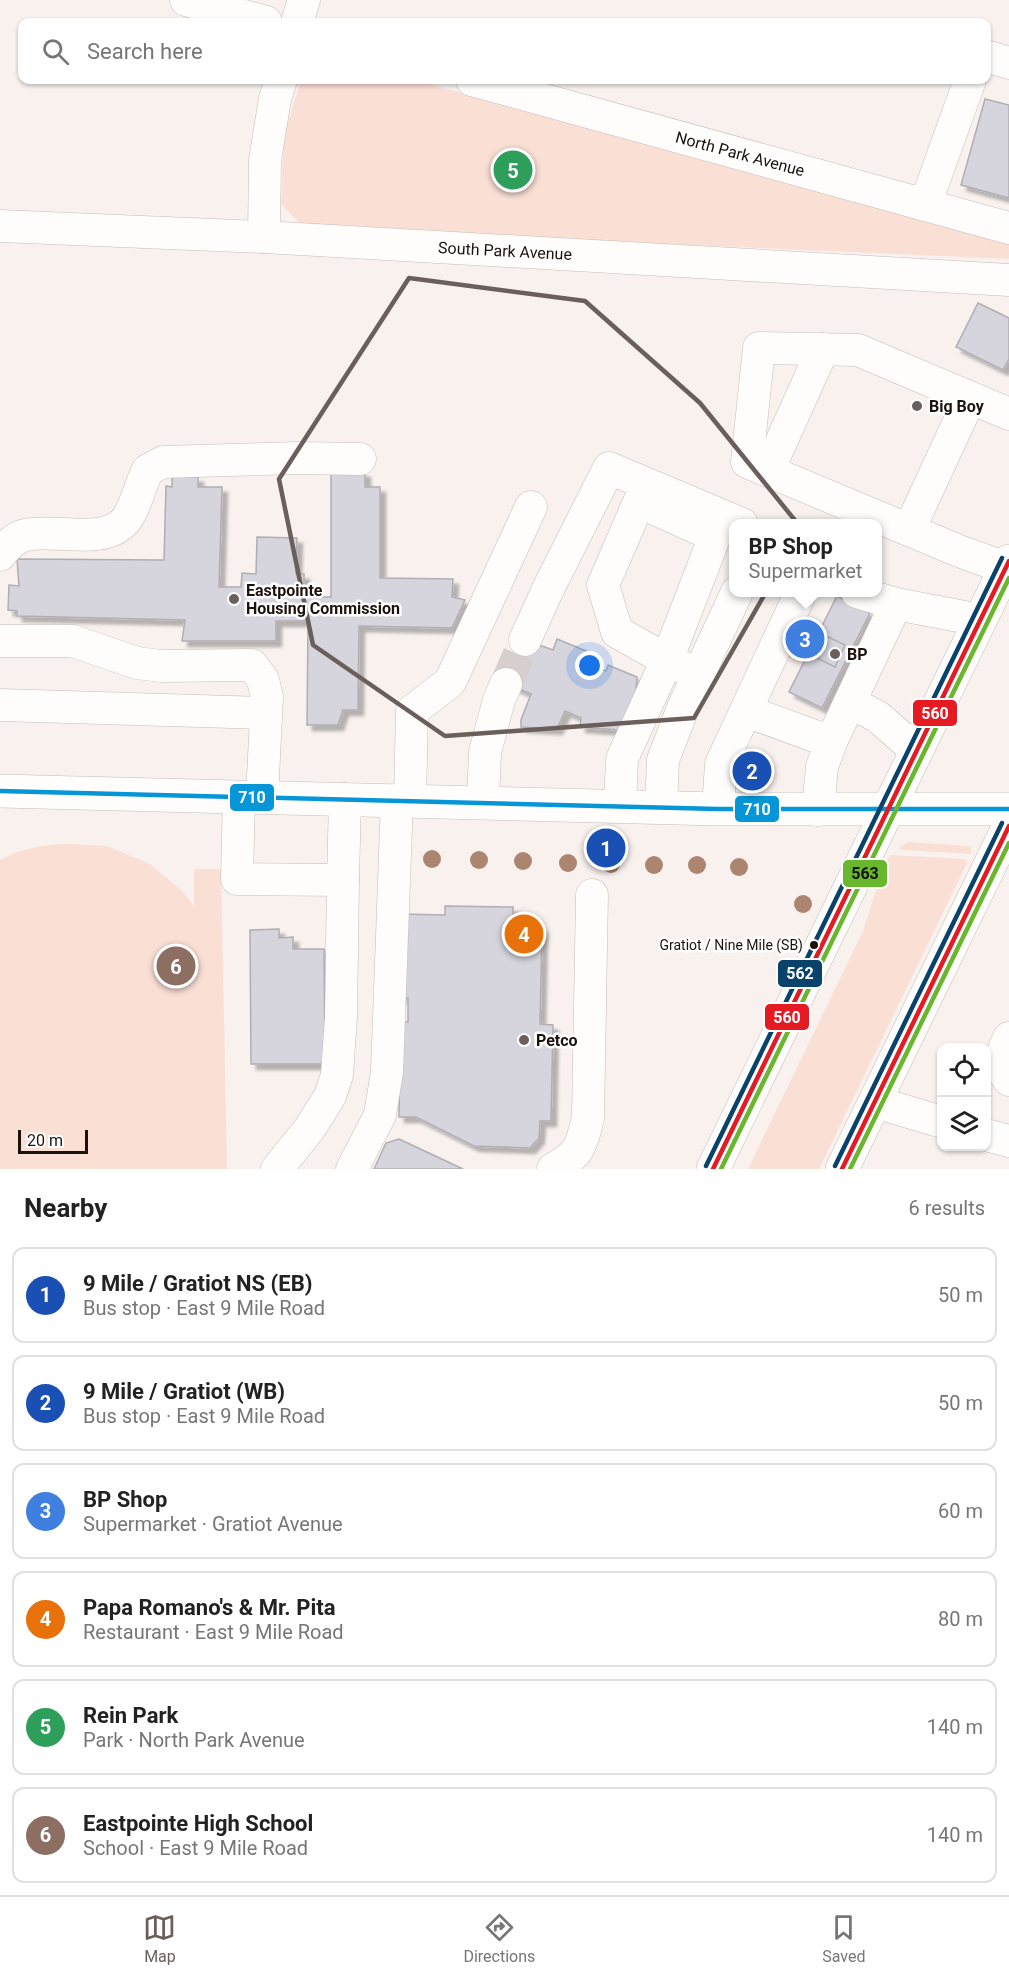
<!DOCTYPE html>
<html lang="en">
<head>
<meta charset="utf-8">
<style>
  :root { --surface:#fff; --page:#f6f6f6; --text:#222; --muted:#767676; --line:#e0e0e0; --accent:#6a5f5b }
  body { margin:0; font-family:Roboto,sans-serif; background:var(--page); color:var(--text) }
  .controls { position:absolute; right:18px; bottom:18px; display:grid; overflow:hidden; border-radius:12px; box-shadow:0 2px 4px #0004 }
  .controls button { width:54px; height:54px; display:grid; place-items:center; padding:0; border:0; border-bottom:2px solid var(--line); background:var(--surface); color:var(--text); font:30px sans-serif }
  .scale { position:absolute; left:18px; bottom:15px; width:70px; box-sizing:border-box; padding-left:6px; border:3px solid #1d110c; border-top:0; font-size:16px; line-height:21px; white-space:nowrap; color:#1d110c; -webkit-text-stroke:4px #fff; paint-order:stroke }
  .you { position:absolute; left:590px; top:666px; width:21px; height:21px; margin:-15px; border:4px solid #fff; border-radius:50%; background:#1a73e8; box-shadow:0 0 0 9px #1a73e833 }
  .badge { display:grid; place-items:center; width:39px; height:39px; border-radius:50%; background:var(--accent); color:#fff; font-size:20px; font-weight:700 }
  .pin { position:absolute; translate:-50% -50%; border:3px solid #fff; box-shadow:0 2px 6px #0006 }
  .popup { position:absolute; left:729px; top:519px; width:153px; height:78px; box-sizing:border-box; display:grid; place-content:center; border-radius:12px; background:var(--surface); filter:drop-shadow(0 2px 4px #0005); font-size:20px; white-space:nowrap; color:var(--muted) }
  .popup b { font-size:22px; color:var(--text) }
  .popup::after { content:''; position:absolute; left:50%; top:100%; margin-left:-12px; border:12px solid transparent; border-top-color:var(--surface) }
  .list { margin:0; padding:0; list-style:none }
  h2 { display:flex; justify-content:space-between; align-items:center; height:78px; margin:0; padding:0 24px; font-size:26px }
  h2 small { font-size:20px; font-weight:400; color:var(--muted) }
  .list li { display:grid; grid-template-columns:39px 1fr auto; gap:18px; align-items:center; box-sizing:border-box; height:96px; margin:0 12px 12px; padding:0 12px; border:2px solid var(--line); border-radius:12px }
  .list b { display:block; font-size:22px; white-space:nowrap }
  .list p { margin:0; font-size:20px; white-space:nowrap; color:var(--muted) }
  .list em { font-size:20px; font-style:normal; color:var(--muted) }
  .icon { flex:none; width:33px; height:33px; fill:none; stroke:currentColor; stroke-width:2; stroke-linecap:round; stroke-linejoin:round }
  .map { position:relative; flex:none; width:1009px; height:1169px; overflow:hidden }
  .search { position:absolute; background:var(--surface); box-shadow:0 2px 4px #0004; left:18px; right:18px; top:18px; height:66px; display:flex; align-items:center; gap:15px; box-sizing:border-box; padding:0 21px; border-radius:12px; color:var(--muted); font-size:22px }
  .sheet { height:726px; background:var(--surface) }
  nav { display:flex; justify-content:space-around; align-items:center; box-sizing:border-box; height:84px; border-top:2px solid var(--line); background:var(--surface); font-size:16px; color:var(--muted) }
  nav a { display:grid; justify-items:center; gap:3px }
  nav .on { color:var(--accent) }
  .map>svg:first-child { display:block }
  .green { fill:#fadfd4 }
  .building { fill:#d6d4dc; stroke:#b1aeb3; stroke-width:1.5; filter:url(#shadow) }
  .lines { fill:none; stroke-linecap:round; stroke-linejoin:round }
  .minor-tunnel { stroke:#d7cfcc; stroke-width:32; stroke-dasharray:32 16; stroke-linecap:butt }
  .minor-casing { stroke:#c5bcb8; stroke-width:33 }
  .major-casing { stroke:#c5bcb8; stroke-width:34 }
  .minor { stroke:#fefdfc; stroke-width:32 }
  .major { stroke:#fefdfc; stroke-width:33 }
  .bus-1-casing { stroke:#fff; stroke-width:9 }
  .bus-2-casing { stroke:#fff; stroke-width:9 }
  .bus-3-casing { stroke:#fff; stroke-width:9 }
  .bus-4-casing { stroke:#fff; stroke-width:9 }
  .bus-1 { stroke:#0696d7; stroke-width:4.5 }
  .bus-2 { stroke:#e51a23; stroke-width:4.5 }
  .bus-3 { stroke:#69b72c; stroke-width:4.5 }
  .bus-4 { stroke:#09426a; stroke-width:4.5 }
  .tree { fill:#ab856f }
  .marked { fill:none; stroke:#6a5f5b; stroke-width:4.5; stroke-linejoin:round }
  .poi-dot { fill:#6a5f5b; stroke:#fff; stroke-width:2 }
  .bus-dot { fill:#1d110c; stroke:#fff; stroke-width:2 }
  .labels { text-anchor:middle; dominant-baseline:central; stroke-width:5; stroke-linejoin:round; paint-order:stroke }
  .bus-label { font-size:14px; fill:#1d110c; stroke:#fff; text-anchor:end }
  .street-label { font-size:16px; fill:#1d110c; stroke:#fff }
  .poi-label { font-size:16px; font-weight:bold; fill:#1d110c; stroke:#fff; text-anchor:start }
  .line-badge { stroke:#fff; stroke-width:2 }
  .badge-label { font-size:16px; text-anchor:middle; font-weight:bold; fill:#fff }
  .pale-badge-label { font-size:16px; text-anchor:middle; font-weight:bold; fill:#111 }
</style>
</head>
<body>
<div class="map">
<svg width="1009" height="1169" viewBox="0 0 1009 1169">
  <defs>
    <filter id="shadow"><feDropShadow dx="5.5" dy="5.5" stdDeviation="1.5" flood-color="#0004"/></filter>
  </defs>
  <rect width="100%" height="100%" fill="#f8f1ee"/>
  <g class="green">
    <path d="M301,80H414L1009,243V259L305,228L281,204L284,136Z"/>
    <path d="M908,842L968,846L971,847V854L904,850L899,848Z"/>
    <path d="M67,844L107,846L150,864L182,891L194,906V869H221L227,1169H0V860C22,848 42,845 67,844Z"/>
    <path d="M891,855L963,859L968,861L819,1169H748L863,931L885,862Z"/>
  </g>
  <g class="building">
    <path d="M985,99L1009,105V198L961,185Z"/>
    <path d="M978,303L1009,318V359L1003,370L956,347Z"/>
    <path d="M331,471L365,472V487H380V578L453,579L452,597L465,600L452,628L359,626L358,710H343L338,725H307L308,621H276V641H182L185,620L17,616V611L8,610L9,585L19,586L17,559L164,560L166,486L172,487V477H198V487H222L219,587H241L242,573L256,574L257,537L297,538L296,574H304V586H313V597H331Z"/>
    <path d="M837,596L870,613L822,708L789,692Z"/>
    <path d="M797,622L845,645L835,667L787,643Z"/>
    <path d="M557,639L591,653L590,665L606,671L608,665L637,677L636,690L619,730L580,727L581,718L565,711L557,729L521,727V720L531,694L510,685L528,641L553,650Z"/>
    <path d="M445,906L513,907V920H532L542,928L540,1024L553,1025L551,1121H540L539,1138L530,1148L474,1146L416,1117H399L400,1022H408V998H401L403,914L445,915Z"/>
    <path d="M279,929V938L293,937V949H324L325,1064H251L250,930Z"/>
    <path d="M399,1139L463,1169H374L386,1143Z"/>
  </g>
  <g class="lines">
    <path class="minor-tunnel" d="M506,684L525,640"/>
    <defs>
      <g id="minor">
        <path d="M186,0L266,22"/>
        <path d="M297,22L304,0"/>
        <path d="M986,56L1009,63"/>
        <path d="M472,80L1009,228"/>
        <path d="M925,205L970,80"/>
        <path d="M0,226L264,237L1009,280"/>
        <path d="M264,237L265,160L275,99L281,80"/>
        <path d="M768,471L823,349"/>
        <path d="M909,530L970,398"/>
        <path d="M0,555C7,546 14,538 25,535C55,528 103,546 125,521C135,510 140,484 148,470L163,462L297,458L360,459"/>
        <path d="M1006,568L959,551L747,462L759,348L858,350L1009,414"/>
        <path d="M857,592L896,604L980,620"/>
        <path d="M525,640L548,589L609,468L742,524"/>
        <path d="M0,641H73L137,663L161,666L252,665L263,680L267,697L262,797"/>
        <path d="M850,702L878,717L917,751"/>
        <path d="M0,705L265,713"/>
        <path d="M746,711L831,742L896,604"/>
        <path d="M239,797L237,879L343,880L345,799"/>
        <path d="M410,800L412,711L450,682L531,507"/>
        <path d="M483,802L485,752L499,700L506,684"/>
        <path d="M620,805L622,759L667,660L715,536L639,502L603,585L617,632L667,660L699,675"/>
        <path d="M661,807L663,760L683,708L737,592"/>
        <path d="M718,809L721,764L801,592"/>
        <path d="M818,810L822,767L831,742"/>
        <path d="M1009,1038C1001,1054 997,1065 1009,1080"/>
        <path d="M875,1102L942,1122"/>
        <path d="M986,1135L1009,1141"/>
        <path d="M277,1169L310,1128L330,1096L337,1075L341,1017L343,880"/>
        <path d="M352,1169L380,1115L387,1072L397,800"/>
        <path d="M553,1169C579,1155 581,1147 588,1118L592,895"/>
      </g>
      <g id="major">
        <path d="M0,791L718,809H1009"/>
        <path d="M713,1169L1009,561"/>
        <path d="M842,1169L1009,826"/>
      </g>
    </defs>
    <use href="#minor" class="minor-casing"/>
    <use href="#major" class="major-casing"/>
    <use href="#minor" class="minor"/>
    <use href="#major" class="major"/>
    <defs>
      <path id="bus-1" d="M0,791L718,809H1009"/>
      <g id="bus-2">
        <path d="M713,1169L1009,561"/>
        <path d="M842,1169L1009,826"/>
      </g>
      <g id="bus-3">
        <path d="M721,1169L1009,578"/>
        <path d="M850,1169L1009,843"/>
      </g>
      <g id="bus-4">
        <path d="M706,1166L1002,558"/>
        <path d="M835,1166L1002,823"/>
      </g>
    </defs>
    <use href="#bus-1" class="bus-1-casing"/>
    <use href="#bus-2" class="bus-2-casing"/>
    <use href="#bus-3" class="bus-3-casing"/>
    <use href="#bus-4" class="bus-4-casing"/>
    <use href="#bus-1" class="bus-1"/>
    <use href="#bus-2" class="bus-2"/>
    <use href="#bus-3" class="bus-3"/>
    <use href="#bus-4" class="bus-4"/>
  </g>
  <g class="tree">
    <circle cx="432" cy="859" r="9"/>
    <circle cx="479" cy="860" r="9"/>
    <circle cx="523" cy="861" r="9"/>
    <circle cx="568" cy="863" r="9"/>
    <circle cx="611" cy="864" r="9"/>
    <circle cx="654" cy="865" r="9"/>
    <circle cx="697" cy="865" r="9"/>
    <circle cx="739" cy="867" r="9"/>
    <circle cx="803" cy="904" r="9"/>
  </g>
  <path class="marked" d="M409,278L585,301L700,403L802,529L694,718L445,736L313,645L279,479Z"/>
  <g class="poi-dot">
    <circle cx="917" cy="406" r="6"/>
    <circle cx="234" cy="599" r="6"/>
    <circle cx="835" cy="654" r="6"/>
    <circle cx="524" cy="1040" r="6"/>
  </g>
  <circle class="bus-dot" cx="814" cy="945" r="5"/>
  <g class="labels">
    <g class="bus-label">
      <text x="803" y="945">Gratiot / Nine Mile (SB)</text>
    </g>
    <g class="street-label">
      <text transform="translate(740 154) rotate(15)">North Park Avenue</text>
      <text transform="translate(505 251) rotate(3)">South Park Avenue</text>
    </g>
    <g class="poi-label">
      <text x="929" y="406">Big Boy</text>
      <text x="246" y="590">Eastpointe<tspan x="246" dy="18">Housing Commission</tspan></text>
      <text x="847" y="654">BP</text>
      <text x="536" y="1040">Petco</text>
    </g>
  </g>
  <g class="line-badge">
    <rect x="912" y="699" width="46" height="28" rx="6" fill="#e51a23"/>
    <rect x="229" y="783" width="46" height="29" rx="6" fill="#0696d7"/>
    <rect x="734" y="795" width="46" height="28" rx="6" fill="#0696d7"/>
    <rect x="842" y="859" width="46" height="29" rx="6" fill="#69b72c"/>
    <rect x="777" y="959" width="46" height="29" rx="6" fill="#09426a"/>
    <rect x="764" y="1003" width="46" height="28" rx="6" fill="#e51a23"/>
  </g>
  <g class="badge-label">
    <text x="935" y="719">560</text>
    <text x="252" y="803">710</text>
    <text x="757" y="815">710</text>
    <text x="800" y="979">562</text>
    <text x="787" y="1023">560</text>
  </g>
  <g class="pale-badge-label">
    <text x="865" y="879">563</text>
  </g>
</svg>
<div class="controls">
<button><svg class="icon" aria-label="locate" viewBox="0 0 24 24"><circle cx="12" cy="12" r="6"/><path d="M12 2v4M12 18v4M2 12h4M18 12h4"/></svg></button>
<button><svg class="icon" aria-label="layers" viewBox="0 0 24 24"><path d="M12 4l9 5-9 5-9-5zM3 14l9 5 9-5"/></svg></button>
</div>
<div class="scale">20 m</div>
<div class="you"></div>
<div class="pin badge" style="left:606px;top:848px;background:#1a4fb4">1</div>
<div class="pin badge" style="left:752px;top:771px;background:#1a4fb4">2</div>
<div class="pin badge" style="left:805px;top:639px;background:#3f7fe0">3</div>
<div class="popup"><b>BP Shop</b>Supermarket</div>
<div class="pin badge" style="left:524px;top:934px;background:#e8710a">4</div>
<div class="pin badge" style="left:513px;top:170px;background:#2e9e5b">5</div>
<div class="pin badge" style="left:176px;top:966px;background:#8d6e63">6</div>
<div class="search"><svg class="icon" aria-label="search" viewBox="0 0 24 24"><circle cx="10" cy="10" r="6"/><path d="M15 15l6 6"/></svg>Search here</div>
</div>
<section class="sheet">
<h2>Nearby<small>6 results</small></h2>
<ul class="list">
<li><span class="badge" style="background:#1a4fb4">1</span><div><b>9 Mile / Gratiot NS (EB)</b><p>Bus stop · East 9 Mile Road</p></div><em>50 m</em></li>
<li><span class="badge" style="background:#1a4fb4">2</span><div><b>9 Mile / Gratiot (WB)</b><p>Bus stop · East 9 Mile Road</p></div><em>50 m</em></li>
<li><span class="badge" style="background:#3f7fe0">3</span><div><b>BP Shop</b><p>Supermarket · Gratiot Avenue</p></div><em>60 m</em></li>
<li><span class="badge" style="background:#e8710a">4</span><div><b>Papa Romano's &amp; Mr. Pita</b><p>Restaurant · East 9 Mile Road</p></div><em>80 m</em></li>
<li><span class="badge" style="background:#2e9e5b">5</span><div><b>Rein Park</b><p>Park · North Park Avenue</p></div><em>140 m</em></li>
<li><span class="badge" style="background:#8d6e63">6</span><div><b>Eastpointe High School</b><p>School · East 9 Mile Road</p></div><em>140 m</em></li>
</ul>
</section>
<nav>
<a class="on"><svg class="icon" aria-label="map" viewBox="0 0 24 24"><path d="M3 6l6-2 6 2 6-2v14l-6 2-6-2-6 2zM9 4v14M15 6v14"/></svg>Map</a>
<a><svg class="icon" aria-label="directions" viewBox="0 0 24 24"><path d="M12 3l9 9-9 9-9-9zM9 14v-3h6M13 9l2 2-2 2"/></svg>Directions</a>
<a><svg class="icon" aria-label="saved" viewBox="0 0 24 24"><path d="M7 4h10v16l-5-4-5 4z"/></svg>Saved</a>
</nav>
</body>
</html>
